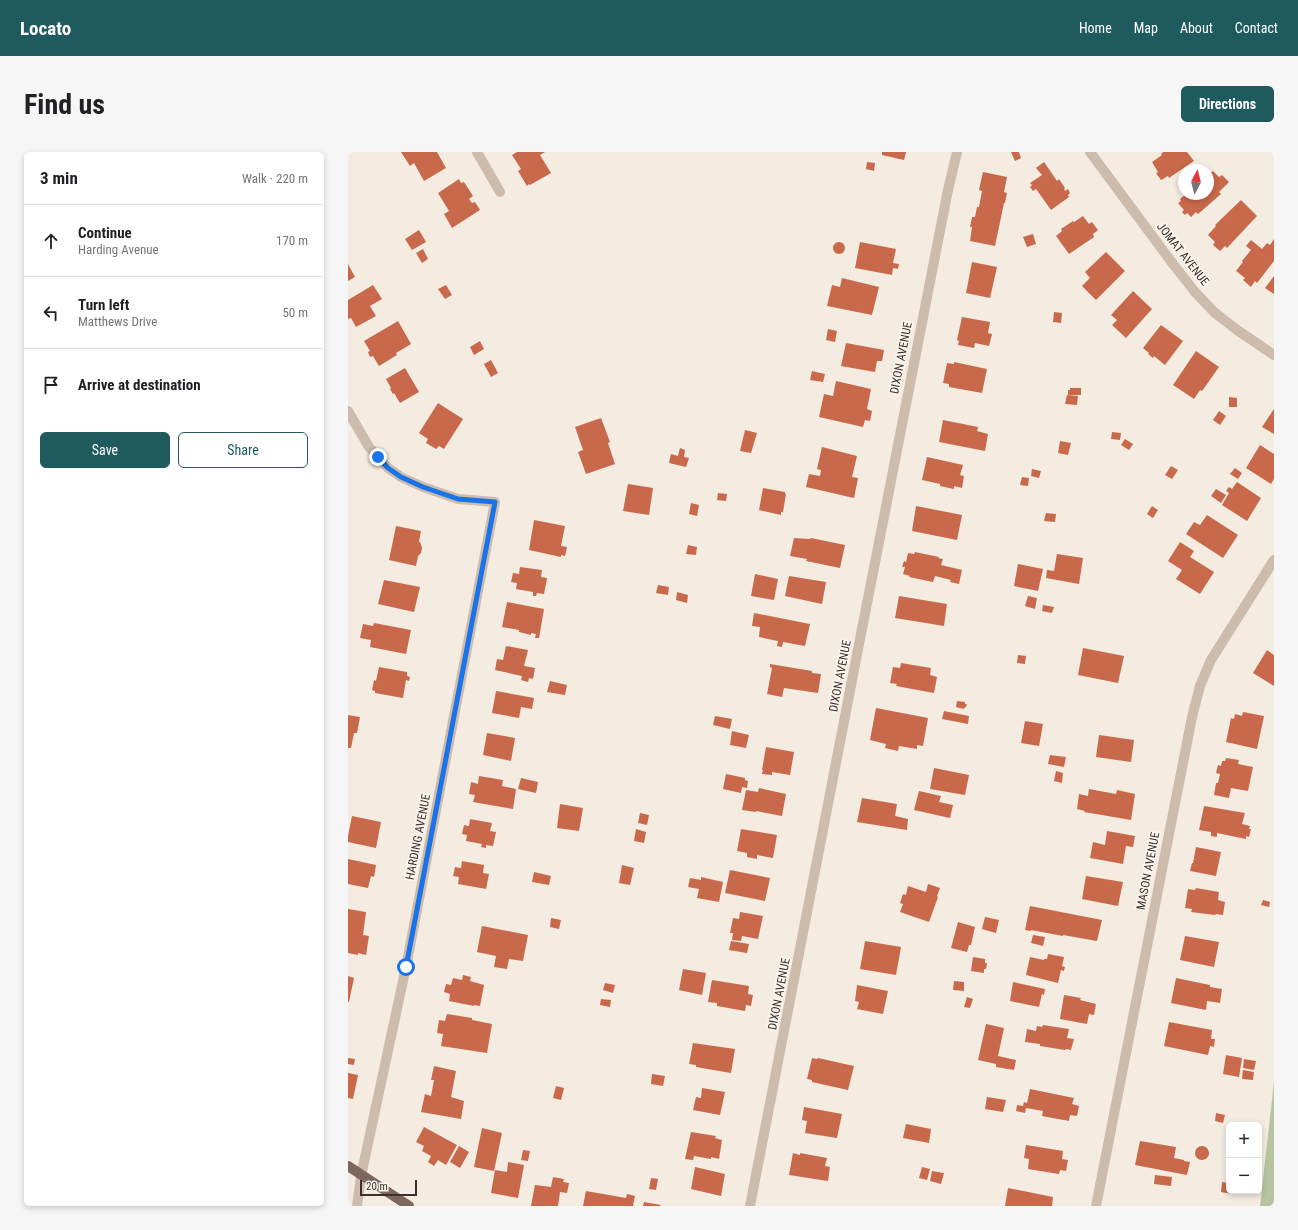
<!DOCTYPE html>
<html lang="en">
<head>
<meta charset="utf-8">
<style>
  :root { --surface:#fff; --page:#f6f6f6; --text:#202124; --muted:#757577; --line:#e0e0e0; --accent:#1f5a5e }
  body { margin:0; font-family:"Roboto Condensed",sans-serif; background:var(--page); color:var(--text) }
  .controls { position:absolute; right:12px; bottom:12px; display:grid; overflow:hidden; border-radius:6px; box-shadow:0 2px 6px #0003 }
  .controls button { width:36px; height:36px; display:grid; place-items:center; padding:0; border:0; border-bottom:1px solid var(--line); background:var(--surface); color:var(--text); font:20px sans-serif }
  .compass { position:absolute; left:830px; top:12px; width:36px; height:36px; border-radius:50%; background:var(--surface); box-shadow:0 2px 6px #0003; rotate:7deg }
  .scale { position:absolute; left:12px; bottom:10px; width:57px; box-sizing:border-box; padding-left:4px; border:2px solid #3b302b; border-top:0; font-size:11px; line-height:14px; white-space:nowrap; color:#3b302b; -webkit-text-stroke:3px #fbf5ee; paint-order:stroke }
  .stop { position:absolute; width:12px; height:12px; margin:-9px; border:3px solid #1a73e8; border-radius:50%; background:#fff }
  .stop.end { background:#1a73e8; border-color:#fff; box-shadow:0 1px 4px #0008 }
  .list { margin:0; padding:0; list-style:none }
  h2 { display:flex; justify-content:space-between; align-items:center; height:52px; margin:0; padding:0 16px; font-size:17px }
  h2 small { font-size:13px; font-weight:400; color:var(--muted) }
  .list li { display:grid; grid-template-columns:26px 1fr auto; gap:12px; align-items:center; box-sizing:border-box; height:72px; padding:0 16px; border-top:1px solid var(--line) }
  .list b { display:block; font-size:15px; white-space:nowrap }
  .list p { margin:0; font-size:13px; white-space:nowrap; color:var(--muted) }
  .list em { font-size:13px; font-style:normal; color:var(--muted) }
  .actions { display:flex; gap:8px; padding:12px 16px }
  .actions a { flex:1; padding:9px 0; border:1px solid var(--accent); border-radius:6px; text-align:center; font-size:14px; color:var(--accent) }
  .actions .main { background:var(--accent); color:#fff }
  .icon { flex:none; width:22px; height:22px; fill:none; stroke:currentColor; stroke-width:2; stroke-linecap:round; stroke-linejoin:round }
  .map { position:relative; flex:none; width:926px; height:1054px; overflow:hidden; border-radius:6px }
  header { display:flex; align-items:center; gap:24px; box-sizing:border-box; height:56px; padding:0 20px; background:var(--accent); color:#fff }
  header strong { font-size:19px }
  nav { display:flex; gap:22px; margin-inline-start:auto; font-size:14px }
  .intro { display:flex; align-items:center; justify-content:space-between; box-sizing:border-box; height:96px; padding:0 24px }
  h1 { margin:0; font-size:28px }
  .button { padding:10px 18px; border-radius:6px; background:var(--accent); color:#fff; font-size:14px; font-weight:700 }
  main { display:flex; gap:24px; padding:0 24px }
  aside { flex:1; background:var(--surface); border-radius:6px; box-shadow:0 2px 6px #0003 }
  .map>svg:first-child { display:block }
  .green { fill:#b8c4a0 }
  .building { fill:#c8694b }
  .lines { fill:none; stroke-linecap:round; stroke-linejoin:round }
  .minor { stroke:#cdbbac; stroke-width:10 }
  .major { stroke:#7d675c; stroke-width:10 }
  .route { stroke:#1a73e8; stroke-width:5 }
  .labels { text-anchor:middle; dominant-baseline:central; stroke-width:3.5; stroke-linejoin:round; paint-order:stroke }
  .street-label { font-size:12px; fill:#3b302b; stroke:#fbf5ee }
</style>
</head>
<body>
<header>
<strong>Locato</strong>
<nav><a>Home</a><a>Map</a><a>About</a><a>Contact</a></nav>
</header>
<div class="intro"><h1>Find us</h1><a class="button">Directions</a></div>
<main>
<aside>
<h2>3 min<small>Walk · 220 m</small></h2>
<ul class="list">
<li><svg class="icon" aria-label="ahead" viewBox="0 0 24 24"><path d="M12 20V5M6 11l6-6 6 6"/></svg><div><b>Continue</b><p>Harding Avenue</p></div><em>170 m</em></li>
<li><svg class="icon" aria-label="left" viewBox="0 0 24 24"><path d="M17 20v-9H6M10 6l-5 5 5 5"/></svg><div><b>Turn left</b><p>Matthews Drive</p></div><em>50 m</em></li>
<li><svg class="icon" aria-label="arrive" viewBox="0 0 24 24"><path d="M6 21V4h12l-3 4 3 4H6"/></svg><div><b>Arrive at destination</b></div></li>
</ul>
<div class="actions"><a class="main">Save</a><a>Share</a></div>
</aside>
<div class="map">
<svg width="926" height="1054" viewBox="0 0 926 1054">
  <rect width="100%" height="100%" fill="#f4ebe1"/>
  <path class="green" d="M926,930V1054H912Z"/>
  <g class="building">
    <path d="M53,0H89L98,16L76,29L66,11L62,14Z"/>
    <path d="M169,0H197L192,3L203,21L182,33L181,32L179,34L170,19L173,17L164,3Z"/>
    <path d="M534,0H558L556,8L534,3Z"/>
    <path d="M663,0H671L673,6L667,9Z"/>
    <path d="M815,0H839L846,9L821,26L820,24L813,28L808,21L810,20L804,10L814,3L813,2Z"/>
    <path d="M519,10L527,11L526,19L518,17Z"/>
    <path d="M696,10L709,29L711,27L717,36L716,37L717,39L720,37L722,41L720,43L721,45L703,58L688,37L685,39L682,35L684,33L682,31L694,23L688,16Z"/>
    <path d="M865,19L871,25L874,23L881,30L871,40L873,42L850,62L848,60L843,65L839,61L837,63L834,60L836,58L830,51L833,49L832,47L838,42H860V23Z"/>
    <path d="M635,20L659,25L656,40L659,41L657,51H656L647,94L622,89L624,75H622L624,65H627L629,55H631L634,39L631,38Z"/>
    <path d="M111,27L113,31L116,30L125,44L121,47L124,51L127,50L132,58L104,76L96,62L101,59L90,41Z"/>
    <path d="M893,48L909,64L879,96L877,94L872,99L865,93L867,90L860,83L868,74L867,73Z"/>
    <path d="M735,64L741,72L744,70L750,78L745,82L746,85L721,102L708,84L714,79L713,77L725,69L726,70Z"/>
    <path d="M71,78L78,90L64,98L57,87Z"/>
    <path d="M685,82L688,92L679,95L675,85Z"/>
    <path d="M926,87V109L909,131L907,129L903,135L895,128L897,126L888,119L895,110L894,109L903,98L898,94L903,88L914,97L919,91L922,93Z"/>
    <path d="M512,90L548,97L545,111L551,112L550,117L545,116L544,123L507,116Z"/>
    <circle cx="491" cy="96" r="6"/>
    <path d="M75,97L80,107L74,111L68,101Z"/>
    <path d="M758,100L777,119L748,148L734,134L742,126L737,120Z"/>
    <path d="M624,110L649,115L642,146L618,141Z"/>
    <path d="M0,112L7,125L0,129Z"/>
    <path d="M926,124V142L917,136Z"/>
    <path d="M494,126L531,135L524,163L479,154L484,133L492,135Z"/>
    <path d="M25,133L34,147L22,154L28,164L8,175L3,166L0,167V148Z"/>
    <path d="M98,133L104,143L97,147L90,137Z"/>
    <path d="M785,139L804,157L778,186L764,173L769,168L763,163Z"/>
    <path d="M706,160L714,161L713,171L705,170Z"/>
    <path d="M614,165L642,170L640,181L644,182L641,194L627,191L626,196L610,193L611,189L609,188Z"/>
    <path d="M50,169L63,192L48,201L49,203L31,214L25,204L22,205L20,200L22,199L16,189Z"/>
    <path d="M813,173L835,189L817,213L806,204L805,206L800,202L801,201L795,196Z"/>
    <path d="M480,177L489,179L487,190L478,188Z"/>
    <path d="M132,189L136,197L126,203L122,195Z"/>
    <path d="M498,191L536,198L534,209H529L527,220L493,214Z"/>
    <path d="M848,199L871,215L854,239L852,238L846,247L825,233Z"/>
    <path d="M143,208L150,221L143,225L136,212Z"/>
    <path d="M606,210L639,217L634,241L601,235V232L595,231L599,211L606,212Z"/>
    <path d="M57,216L71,240L52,251L46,241L45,242L42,237L43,236L38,227Z"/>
    <path d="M464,219L477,222L475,230L462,228Z"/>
    <path d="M488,229L523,237L519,257L524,259L522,269L517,268L515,275L471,265L476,242L485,244Z"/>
    <path d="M722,236H733V243H720V238H722Z"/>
    <path d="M719,243L730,244L729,253L717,252Z"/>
    <path d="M881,245L889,246V255H881Z"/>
    <path d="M90,251L115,267L96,297L91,294L88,297L78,291L80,287L71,281Z"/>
    <path d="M926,257V282L914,275Z"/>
    <path d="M871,259L878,264L872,273L865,268Z"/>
    <path d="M253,266L262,290L260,291L267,312L238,322L230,300L235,298L227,275Z"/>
    <path d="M595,268L630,275L629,279L640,282L637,299L591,290Z"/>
    <path d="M397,278L409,281L403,301L392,299Z"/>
    <path d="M764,280L773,281L772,288L763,287Z"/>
    <path d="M777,287L785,292L781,298L773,293Z"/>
    <path d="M712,289L723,291L720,303L710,301Z"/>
    <path d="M912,293L926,302V327L923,332L898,316Z"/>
    <path d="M474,295L509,304L504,325L510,326L506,346L458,335L461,322L472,324L473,318L469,317Z"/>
    <path d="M332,296L337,298L336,305L341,306L338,315L321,311L323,302L330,304Z"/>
    <path d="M579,305L615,313L612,323L616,324L614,336L606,334V337L592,334V332L574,328Z"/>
    <path d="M823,314L830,318L824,327L817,323Z"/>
    <path d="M887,316L894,321L890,327L882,322Z"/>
    <path d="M684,317L693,319L691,326L683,324Z"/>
    <path d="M674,325L681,326L680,334L672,333Z"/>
    <path d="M889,330L913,346L899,369L874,353L881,341L878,339L881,335L884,337Z"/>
    <path d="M280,332L305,336L301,363L275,359Z"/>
    <path d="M415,336L437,340V342H438L435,360H433V363L411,358Z"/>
    <path d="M868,337L878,343L873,351L863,344Z"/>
    <path d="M370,341L379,342L378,349L369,348Z"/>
    <path d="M343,351L351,353L349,364L341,362Z"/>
    <path d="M568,354L614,363L609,388L564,379Z"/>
    <path d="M804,354L810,358L805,366L799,362Z"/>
    <path d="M698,361L708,362L707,370L696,369Z"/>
    <path d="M859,363L890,383L875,406L838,382L846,370L852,373Z"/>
    <path d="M186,368L217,374L213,394L219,395L217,404L213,403V405L181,398Z"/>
    <path d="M48,374L73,379L71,390H72L74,396L73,401L70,404L68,414L41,408Z"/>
    <path d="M446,386L462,387L463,386L497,393L492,416L458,409L459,407L442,404Z"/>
    <path d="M832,390L846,399L842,405L866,420L852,442L828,427L834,418L820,409Z"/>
    <path d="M340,393L349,395L348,403L338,402Z"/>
    <path d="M567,400L591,405L590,406L595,407L593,413L614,418L611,432L602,430L603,428L587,424L585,430L561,425L562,424L555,422L557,415H554L556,409L558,410L560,401L566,402Z"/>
    <path d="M709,402L735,406L731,432L698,426L699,418L706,419Z"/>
    <path d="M670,412L695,417L690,439L666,434Z"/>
    <path d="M172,415L194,418L193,425L199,426L196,442L189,441L188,444H185V440L168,437L169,431L163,430L165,421L171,422Z"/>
    <path d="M407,422L430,427L426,448L403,444Z"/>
    <path d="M441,424L478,430L474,452L437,444Z"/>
    <path d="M36,428L72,435L66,460L30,452Z"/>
    <path d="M310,433L321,435L320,443L308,441Z"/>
    <path d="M329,440L340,443L339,451L328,448Z"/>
    <path d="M551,444L599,452L596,474L547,466Z"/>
    <path d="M680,444L689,446L687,457L677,454Z"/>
    <path d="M159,450L196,457L191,486H187L188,482L183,481V483L171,480V478L154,475Z"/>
    <path d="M695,453L706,455L704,461L694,459Z"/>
    <path d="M406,461L462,472L457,494L435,490L434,495L429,494L430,489L411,485L412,475L404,474Z"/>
    <path d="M26,471L63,478L58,502L22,495L23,488L12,486L15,472L25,474Z"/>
    <path d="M158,494L180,498L176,514L187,516L185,527L181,526L180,530L173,528L174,524L147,518L149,507L155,508Z"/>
    <path d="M735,496L776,504L770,531L730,523Z"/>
    <path d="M919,498L926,503V534L905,521Z"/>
    <path d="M670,503L678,504L677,512L669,511Z"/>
    <path d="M553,511L583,516L582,523L589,525L586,541L548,534L549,532L542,531L545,515L552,516Z"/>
    <path d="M422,512L464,519V521L473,522L470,541L436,536L434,545L419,542L424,516L422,515Z"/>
    <path d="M31,515L59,520V524L62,525L61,529L58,528L55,546L27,541V539L24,538L26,528L28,529Z"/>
    <path d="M202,529L219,533L217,543L199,540Z"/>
    <path d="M148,539L186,546L184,557L173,555L171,566L144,561Z"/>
    <path d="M609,549L617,550V552H619L618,555H617L616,557L608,555Z"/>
    <path d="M528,556L580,566L575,594L569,593V597L551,594L550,599L537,596L538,592L522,588Z"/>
    <path d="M596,559L621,564L620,572L594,567Z"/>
    <path d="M895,560L916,564L909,597L878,590L883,566L886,567L887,562L894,564Z"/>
    <path d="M0,563L12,565L9,581H6L3,596H0Z"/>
    <path d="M367,564L384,567L382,577L365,573Z"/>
    <path d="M677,569L695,572L691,594L673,591Z"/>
    <path d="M384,579L401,583L398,596L382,593Z"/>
    <path d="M139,581L167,586L163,609L135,603Z"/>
    <path d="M751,583L786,588L783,610L748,605Z"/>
    <path d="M418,595L446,600L442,623L424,620V623L414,622L415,618H414Z"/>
    <path d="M702,603L718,605L716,615L700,612Z"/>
    <path d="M878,606L891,608L890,612L905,615L900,639L883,636L881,646L866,643L868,631H870L872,622L868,621L870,613L873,614L874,609H877Z"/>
    <path d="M586,616L621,623L617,643L582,637Z"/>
    <path d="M708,619L715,621L714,631L706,629Z"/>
    <path d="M378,622L397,626V628L400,629L399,636L394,635L393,641L375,637Z"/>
    <path d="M131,624L155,628L154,634L168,637L165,657L125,650L127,643L121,642L123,630L130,632Z"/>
    <path d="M173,626L190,630L188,641L170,637Z"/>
    <path d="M411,636L438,642L434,664L408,659V660L394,658L398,638L410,640Z"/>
    <path d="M741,637L768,642L769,638L787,642L783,668L736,660L737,659L729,657L731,642L740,644Z"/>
    <path d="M571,639L593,644L591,650L605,653L602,666L566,658Z"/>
    <path d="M514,646L549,652L547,664L560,667L559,678L509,670Z"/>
    <path d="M212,652L235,656L231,679L209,676Z"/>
    <path d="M856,654L897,661L894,672L902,674L901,677H903L901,685L898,684V687L869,681V685L863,684V680L851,678Z"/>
    <path d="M292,661L301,663L299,673L290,671Z"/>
    <path d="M4,664L33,670L28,696L0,690V684Z"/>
    <path d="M122,667L144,671L142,679L148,680L145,694L138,693V696L133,695L134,692L118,689L119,683L114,682L116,673L121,674Z"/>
    <path d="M288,677L298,680L296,691L286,689Z"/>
    <path d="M393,677L429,683L425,706L409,703V707L399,705V701L389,699Z"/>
    <path d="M759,679L787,684L785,695L778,694L775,712L742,706L745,690L757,693Z"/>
    <path d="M848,695L873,700L868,724L842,719L844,711H845Z"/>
    <path d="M0,707L28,713L26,725L23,724L20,736L0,732Z"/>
    <path d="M114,709L136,713L135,721L141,722L138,737L110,732L111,725L105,724L107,715L113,716Z"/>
    <path d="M274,713L286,716L282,733L271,731Z"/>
    <path d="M382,718L422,726L417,749L377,741Z"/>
    <path d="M186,720L203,724L201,733L184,730Z"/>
    <path d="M738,724L775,730L770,754L734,747Z"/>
    <path d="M353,725L375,730L371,750L349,746L351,737L340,735L342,726L353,728Z"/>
    <path d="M580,732L592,736L589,744L590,745L581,770L552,760L555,752L552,751L555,742L558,743L560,734L578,740Z"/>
    <path d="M848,736L871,740L870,748L877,750L875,763L868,762L867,763L843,760L844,757L837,756L840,737L847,738Z"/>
    <path d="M915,748L922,750L921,755L913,753Z"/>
    <path d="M682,754L754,768L749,789L715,783V784L683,778V779L677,778Z"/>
    <path d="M0,757L18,760L15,783L21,784L18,803L10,801V803L0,801Z"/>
    <path d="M392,760L415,764L410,787L394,784L393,789L384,788L385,781H382L385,766L391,767Z"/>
    <path d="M637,765L651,768L648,781L634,777Z"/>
    <path d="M203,766L213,768L211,777L202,775Z"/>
    <path d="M610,770L627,775L623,793H621L619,800L603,796Z"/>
    <path d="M134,774L180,783L175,809L161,807L159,817L146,815L148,804L129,800Z"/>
    <path d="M685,783L697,785L695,794L683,791Z"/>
    <path d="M837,784L871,790L866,815L832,808Z"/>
    <path d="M383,789L401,792L399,801L381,798Z"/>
    <path d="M517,789L553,795L548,823L512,817Z"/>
    <path d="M700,802L716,805L714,814L717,815L716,819L713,818L710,831L678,823L682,805L696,808V807H699Z"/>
    <path d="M625,805L637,807V811H639L638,817H636V821L623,819Z"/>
    <path d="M335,817L358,821L354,843L331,838Z"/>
    <path d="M115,823L123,825L122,829L136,833L132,854L126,853V854L101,849L102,842L96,840L98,832L103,833L105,826L114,828Z"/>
    <path d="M0,824L6,826L1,850H0Z"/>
    <path d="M828,826L862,833V835L874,837L872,851L859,849L858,858L823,851Z"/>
    <path d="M364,828L401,834L400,842L405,843L403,854L398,853L397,859L369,854V851L360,850Z"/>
    <path d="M606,829L616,830V839L605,838Z"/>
    <path d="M665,830L697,837L696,843L694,842L691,855L662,849Z"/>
    <path d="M257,831L267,833L265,841L255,838Z"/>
    <path d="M509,833L540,839L535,862L509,857L511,850L507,849Z"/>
    <path d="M716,843L733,846L732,848L748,852L746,863L741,862L739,872L712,867Z"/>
    <path d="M619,845L625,847L622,856L616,855Z"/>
    <path d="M253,847L263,848L262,855L252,853Z"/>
    <path d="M99,862L124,866V868L144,872L139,901L93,894L95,882L89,881L91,868L97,869Z"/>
    <path d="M821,870L864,878L863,887H867L866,895L862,894L860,903L816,894Z"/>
    <path d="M638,872L656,876L650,904L668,908L666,918L648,915V912L630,908Z"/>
    <path d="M695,873L721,877L719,886L726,887L723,898L718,897L717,898L692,894V892L677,890L679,877L688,879L689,874L694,875Z"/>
    <path d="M345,891L387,897L383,921L348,915V913L341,912Z"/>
    <path d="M878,903L894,906L891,925L875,922Z"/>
    <path d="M0,906L7,907L6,913L0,912Z"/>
    <path d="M464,906L469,907L470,906L506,914L500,938L464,930V928L459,927Z"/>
    <path d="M896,907L908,909L906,918L895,916Z"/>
    <path d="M86,914L108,919L103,945L116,949L113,967L73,960L77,942L83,944L86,928H83Z"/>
    <path d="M895,918L906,920L905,928L894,927Z"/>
    <path d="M0,921L10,923L5,947L0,946Z"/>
    <path d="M304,922L317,924L315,934L303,932Z"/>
    <path d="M208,934L216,936L213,948L205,946Z"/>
    <path d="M354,936L377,940L372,963L345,958L348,945L353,946Z"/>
    <path d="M682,937L726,946L724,952L731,954L729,964L722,963L721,969L694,964L695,959L678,956L677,961L668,959L669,953L675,954L676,950L679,951Z"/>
    <path d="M639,945L658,948L655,960L637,957Z"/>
    <path d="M456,955L494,962L489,986L457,981L459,969L454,968Z"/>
    <path d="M868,961L877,963L875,971L867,969Z"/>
    <path d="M558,972L583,977L581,991L555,986Z"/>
    <path d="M76,975L109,993L98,1013L90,1008L86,1014L80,1010L83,1004L74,999L76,994L68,990Z"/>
    <path d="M134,976L154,981L146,1019L126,1015Z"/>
    <path d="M343,980L368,984L367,986L374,988L371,1007L363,1005V1007L346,1004L345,1008L337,1007Z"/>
    <path d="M792,989L828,995L826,1006L836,1008V1009L842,1010L839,1023L787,1013Z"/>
    <path d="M678,993L715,999L714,1007L720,1008L718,1019L712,1018L711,1022L680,1017L681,1007L676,1006Z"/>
    <path d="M111,994L121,1000L112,1016L102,1010Z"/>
    <circle cx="854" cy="1001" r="7"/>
    <path d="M175,998L182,999L180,1009L173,1008Z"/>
    <path d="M445,1001L452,1003V1001L479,1006L477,1014L482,1015L480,1029L441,1023Z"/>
    <path d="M160,1010L176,1013L170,1046L143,1041L147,1018L159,1020Z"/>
    <path d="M347,1015L377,1022L373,1044L343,1037Z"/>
    <path d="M574,1015L582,1017L579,1028L571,1026Z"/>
    <path d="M584,1019L596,1021L593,1032L582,1029Z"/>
    <path d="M807,1023L824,1025L823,1034L806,1032Z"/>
    <path d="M205,1025L216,1027L215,1030L221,1031L219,1041L212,1040L210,1054H183L187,1033L203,1035Z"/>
    <path d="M303,1026L310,1027L308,1038L301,1037Z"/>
    <path d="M874,1030L881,1031V1039H884V1042L873,1040Z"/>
    <path d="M660,1036L705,1045L704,1054H657Z"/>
    <path d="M238,1039L278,1046L279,1042L287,1044L285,1054H235Z"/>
    <path d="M296,1050L313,1053L312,1054H295Z"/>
  </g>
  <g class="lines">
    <g class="minor">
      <path d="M129,0L152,40"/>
      <path d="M742,0L825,112L847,140L866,160L889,178L926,203"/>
      <path d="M0,259L21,295L30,305L40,316L53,325L75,335L110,347L147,350L58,815L13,1024L9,1054"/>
      <path d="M402,1054C469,716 532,376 600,38L609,0"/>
      <path d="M748,1054L844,565L852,534L863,508L926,408"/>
    </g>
    <path class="major" d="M0,1014L61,1054"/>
  </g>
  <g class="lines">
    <path class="route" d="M30,305L40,316L53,325L75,335L110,347L147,350L58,815"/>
  </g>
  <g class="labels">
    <g class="street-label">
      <text transform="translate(835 102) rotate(52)">JOMAT AVENUE</text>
      <text transform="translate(553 206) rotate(-79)">DIXON AVENUE</text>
      <text transform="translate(492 524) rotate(-79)">DIXON AVENUE</text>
      <text transform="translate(70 685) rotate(-79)">HARDING AVENUE</text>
      <text transform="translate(800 719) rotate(-79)">MASON AVENUE</text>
      <text transform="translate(431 842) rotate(-79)">DIXON AVENUE</text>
    </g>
  </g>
</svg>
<div class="controls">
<button>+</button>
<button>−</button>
</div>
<svg class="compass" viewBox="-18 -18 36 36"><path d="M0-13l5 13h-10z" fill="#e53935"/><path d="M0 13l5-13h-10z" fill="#757577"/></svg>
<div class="scale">20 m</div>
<div class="stop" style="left:58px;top:815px"></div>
<div class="stop end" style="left:30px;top:305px"></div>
</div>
</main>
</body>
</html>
